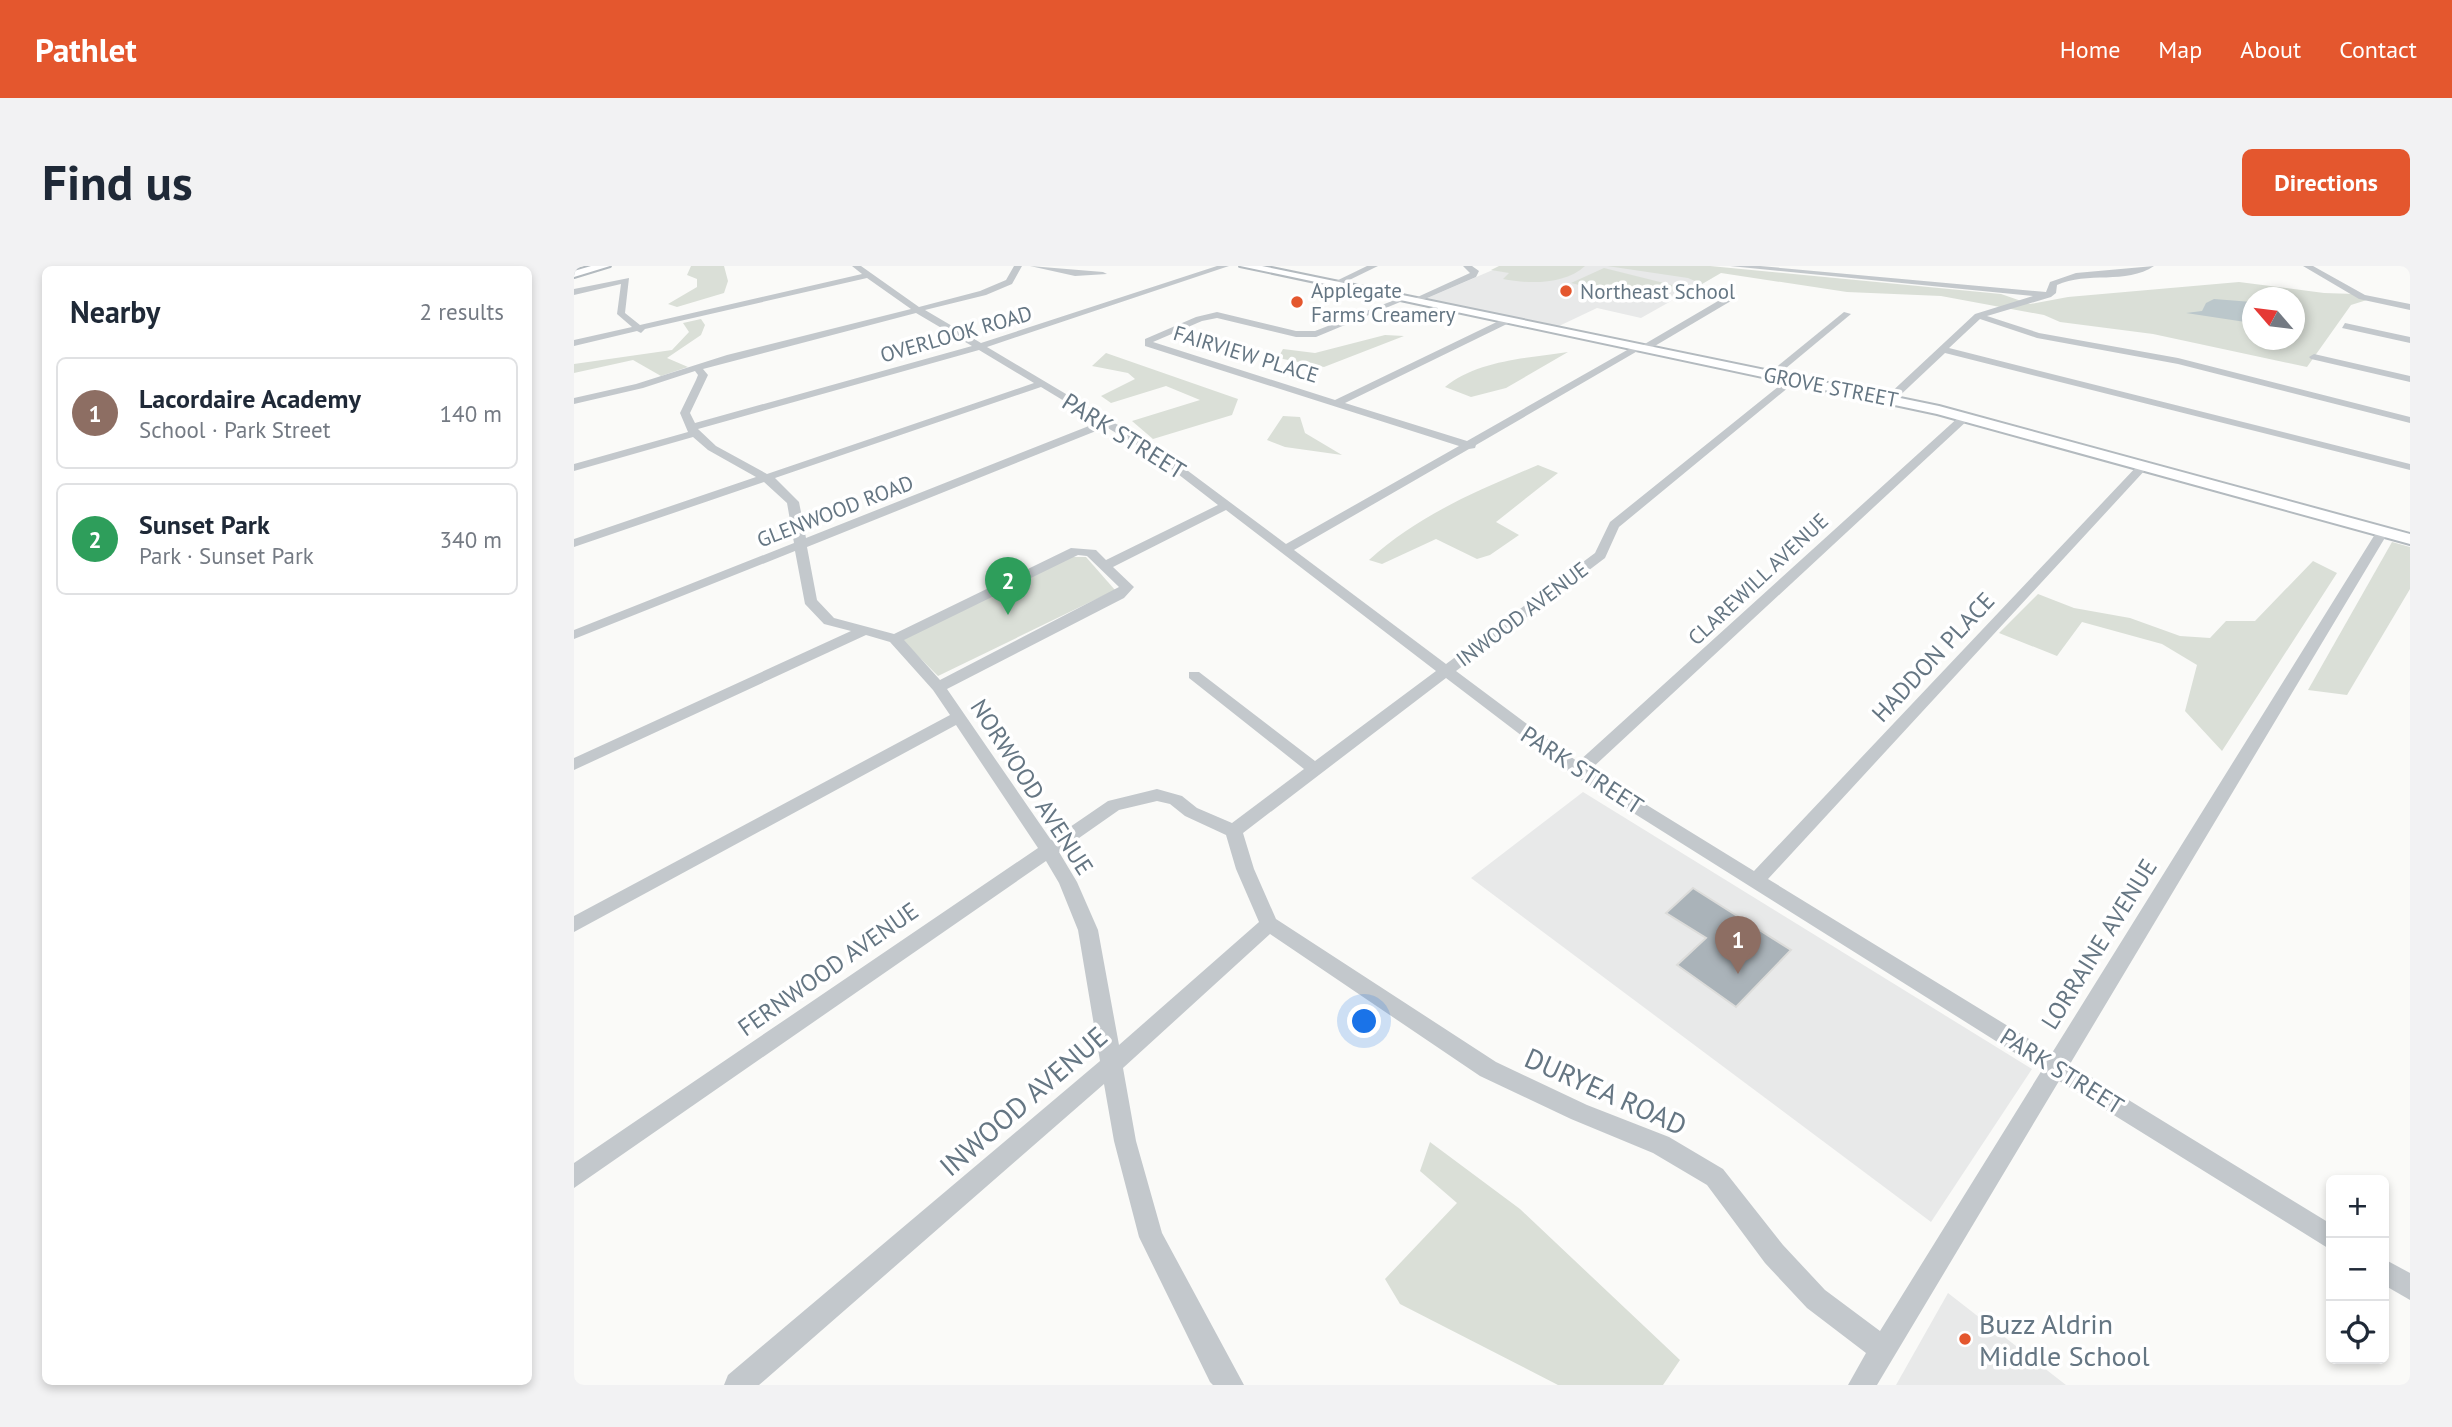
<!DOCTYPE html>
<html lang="en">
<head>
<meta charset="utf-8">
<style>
  :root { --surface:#fff; --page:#f2f2f3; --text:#1f2937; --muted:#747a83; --line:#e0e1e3; --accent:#e4572e }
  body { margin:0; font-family:"PT Sans",sans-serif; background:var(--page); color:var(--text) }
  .controls { position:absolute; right:21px; bottom:21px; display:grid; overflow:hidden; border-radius:10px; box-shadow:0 4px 10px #0003 }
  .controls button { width:63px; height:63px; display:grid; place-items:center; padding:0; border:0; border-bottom:2px solid var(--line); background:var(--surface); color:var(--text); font:35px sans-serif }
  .compass { position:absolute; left:1668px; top:21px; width:63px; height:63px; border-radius:50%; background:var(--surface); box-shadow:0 4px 10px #0003; rotate:298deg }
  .you { position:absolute; left:791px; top:756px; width:24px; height:24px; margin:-18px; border:5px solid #fff; border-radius:50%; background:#1a73e8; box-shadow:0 0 0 10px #1a73e833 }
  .badge { display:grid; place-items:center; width:46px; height:46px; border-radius:50%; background:var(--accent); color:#fff; font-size:23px; font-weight:700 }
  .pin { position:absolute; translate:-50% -58px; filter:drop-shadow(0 2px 4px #0008) }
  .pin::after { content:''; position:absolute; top:37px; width:24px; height:21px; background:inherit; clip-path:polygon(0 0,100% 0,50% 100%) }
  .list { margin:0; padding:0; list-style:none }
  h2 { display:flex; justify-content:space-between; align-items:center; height:91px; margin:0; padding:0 28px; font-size:30px }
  h2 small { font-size:23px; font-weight:400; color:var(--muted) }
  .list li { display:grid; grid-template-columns:46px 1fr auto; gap:21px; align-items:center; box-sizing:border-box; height:112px; margin:0 14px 14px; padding:0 14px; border:2px solid var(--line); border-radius:10px }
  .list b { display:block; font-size:26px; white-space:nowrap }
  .list p { margin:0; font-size:23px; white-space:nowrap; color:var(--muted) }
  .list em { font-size:23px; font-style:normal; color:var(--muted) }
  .icon { flex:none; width:38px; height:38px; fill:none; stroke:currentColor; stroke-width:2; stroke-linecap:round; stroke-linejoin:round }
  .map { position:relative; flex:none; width:1836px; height:1119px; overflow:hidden; border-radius:10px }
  header { display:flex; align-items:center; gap:42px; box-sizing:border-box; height:98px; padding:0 35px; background:var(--accent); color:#fff }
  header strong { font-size:33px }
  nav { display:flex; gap:38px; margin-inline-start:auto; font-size:24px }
  .intro { display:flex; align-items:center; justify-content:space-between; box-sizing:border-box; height:168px; padding:0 42px }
  h1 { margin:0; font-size:49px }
  .button { padding:18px 32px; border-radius:10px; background:var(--accent); color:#fff; font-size:24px; font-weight:700 }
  main { display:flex; gap:42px; padding:0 42px }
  aside { flex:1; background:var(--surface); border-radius:10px; box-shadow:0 4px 10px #0003 }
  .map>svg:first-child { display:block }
  .built { fill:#e8e9e9 }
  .green { fill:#dadfd7; fill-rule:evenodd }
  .water { fill:#bbc7cb }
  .building { fill:#aab3b9; stroke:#dcdcda; stroke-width:2 }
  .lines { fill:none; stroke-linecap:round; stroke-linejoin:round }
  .secondary-casing { stroke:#b3babf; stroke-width:4 }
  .minor { fill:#c3c8cc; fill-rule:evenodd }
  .secondary { fill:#fff; fill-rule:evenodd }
  .poi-dot { fill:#e4572e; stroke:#fff; stroke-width:2.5 }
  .labels { text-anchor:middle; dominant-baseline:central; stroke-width:7; stroke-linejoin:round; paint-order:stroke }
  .far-poi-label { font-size:21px; fill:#657683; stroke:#fff; text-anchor:start }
  .far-street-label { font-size:21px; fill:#657683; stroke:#fff }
  .street-label { font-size:24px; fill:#657683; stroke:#fff }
  .near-street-label { font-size:28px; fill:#657683; stroke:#fff }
  .near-poi-label { font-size:28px; fill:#657683; stroke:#fff; text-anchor:start }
</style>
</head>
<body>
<header>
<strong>Pathlet</strong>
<nav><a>Home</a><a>Map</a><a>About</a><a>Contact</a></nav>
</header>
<div class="intro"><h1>Find us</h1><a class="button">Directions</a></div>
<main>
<aside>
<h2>Nearby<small>2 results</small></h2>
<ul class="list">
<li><span class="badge" style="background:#8d6e63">1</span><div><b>Lacordaire Academy</b><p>School · Park Street</p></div><em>140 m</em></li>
<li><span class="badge" style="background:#2e9e5b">2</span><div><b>Sunset Park</b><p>Park · Sunset Park</p></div><em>340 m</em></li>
</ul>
</aside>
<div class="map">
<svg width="1836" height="1119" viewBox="0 0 1836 1119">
  <rect width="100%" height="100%" fill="#fafaf8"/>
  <g class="built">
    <path d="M928,0H1051L1138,12L1067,52L1023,42L985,60L851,33Z"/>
    <path d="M1009,526L1458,803L1357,956L897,612Z"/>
    <path d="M1374,1027L1492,1119H1322Z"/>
  </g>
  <g class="green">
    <path d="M117,0H150L154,15L150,27L103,41L94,38L123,21V13L113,9Z"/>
    <path d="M925,0H1011C990,19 955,18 929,13L935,7L917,4Z"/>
    <path d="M1033,0H1136L1427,28L1456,38L1494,31L1665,16L1750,27L1781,28L1796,33L1777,39L1733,101L1579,68L1486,56L1470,49L1367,30L1273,26L1147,7L1128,18L1114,12ZM1678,32H1720V74H1678Z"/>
    <path d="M1030,2L1106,21L1074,36L997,17Z"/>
    <path d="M127,53L131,59L127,69L93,92L114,101L87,110L59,94L0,107V98L98,84L115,66L109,57Z"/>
    <path d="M811,69L830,70L750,101L704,92L709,83L741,87Z"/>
    <path d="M994,86L932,122L897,131L871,121C903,94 955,92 994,86Z"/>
    <path d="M532,87L664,133L658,149L579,173L558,155L626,134L592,120L537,137L527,130L561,113L554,107L518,100Z"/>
    <path d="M709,150L726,151L731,167L768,189L711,181L693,174Z"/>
    <path d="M964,199L984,207L922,256L945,269L916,289L903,293L862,273L808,298L795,294C844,249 903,225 964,199Z"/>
    <path d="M1818,276L1836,281V323L1773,429L1734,424Z"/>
    <path d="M496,291H512L541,324L364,410L328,374Z"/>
    <path d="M1739,295L1763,307L1648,485L1611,445L1623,399L1588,378L1508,356L1483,390L1425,367L1464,328L1500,342L1556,352L1606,370L1636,372L1652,355H1681Z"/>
    <path d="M856,876L946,943L1106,1094L1089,1119H984L826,1038L811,1013L883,937L846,905Z"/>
  </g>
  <path class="water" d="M1640,33L1678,36V57L1612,47L1628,45L1632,37Z"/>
  <path class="building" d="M1119,622L1217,684L1162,741L1103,699L1132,672L1092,647Z"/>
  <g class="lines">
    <defs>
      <g id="secondary">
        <path d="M17,0H36L0,11V5Z"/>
        <path d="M666,0H688L1365,140L1836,268V278L1363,148Z"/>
      </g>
    </defs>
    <use href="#secondary" class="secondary-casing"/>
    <g class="minor">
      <path d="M278,0H287L345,41L406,25L432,14L440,0H448L438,18L412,29L351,44L407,77L643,0H655L413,81L586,184L712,278L885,180L571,80V73L622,51L643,46L722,65H741L831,30V34L742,71H722L643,52L628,55L579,76L761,134L931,52H937V56L771,137L893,175L1062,79H1069L1156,28H1162V32L1074,84L1067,83L902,179L901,182L895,183L720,284L872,398L1021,287L1036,256L1215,112H1221V116L1045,261L1031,292L882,405L1004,496L1387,149H1395V153L1016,504L1180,605L1565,198H1573V202L1194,613L1478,787L1803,265L1813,262L1815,265L1496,798L1757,958V984L1485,815L1303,1119H1274L1292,1087L1233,1042L1191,997L1133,919L1079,887L997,853L906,810L696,668L549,802L562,875L588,967L670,1119H639L636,1116L565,971L540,875L530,818L185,1119H150L154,1109L526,795L504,664L485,617L472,595L0,922V897L464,582L382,459L0,666V650L376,449L359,424L316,376L292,369L0,504V492L277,365L250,358L231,338L221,285L0,373V364L220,277L213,237L190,216L0,281V273L182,211L134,184L119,171L0,205V198L114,166L106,147L122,114L124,109L121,105L69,122L0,138V132L62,118L153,89L337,43L293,12L71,63L67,67L63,65L0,80V74L58,61L43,48L47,18L0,29V23L55,12L51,47L66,59L288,8ZM342,47L398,80L121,157L116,147L134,109L129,103ZM405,84L460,117L193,208L142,180L124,163ZM467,121L525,156L232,272L225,236L201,212ZM532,161L578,188L644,239L532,294L522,284L497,282L320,368L260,352L243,334L233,281ZM652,244L862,405L741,495L625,406H615V412L730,503L658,557L623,542L608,530L583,523L534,535L477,574L373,423L550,332L560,321L539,301ZM504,289L513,290L545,321L366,414L330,374ZM872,412L999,509L1468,804L1306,1065L1251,1024L1209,979L1149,903L1095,871L1013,839L922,796L702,653L680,603L669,567ZM583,535L596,538L611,550L652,569L662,603L685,656L545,779L524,664L503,616L485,586L545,544Z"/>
      <path d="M456,0L529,6L533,8L501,10Z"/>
      <path d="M793,0H804L763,20L756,18Z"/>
      <path d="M889,0H898L905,5L902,11L844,36L837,34L896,7Z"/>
      <path d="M1156,0H1186L1472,26L1476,16L1502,7L1580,0C1552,19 1513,5 1483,19L1482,27L1477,31L1413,50L1465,67L1604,92L1836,151V157L1604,98L1463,72L1406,53L1375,82L1836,198V204L1371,87L1320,135H1312V131L1401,48L1459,30Z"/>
      <path d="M1729,0H1739L1791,29L1836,38V44L1785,33Z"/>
      <path d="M1270,46L1277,48L1200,112H1194V108Z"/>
      <path d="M1771,57L1836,71V77L1768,62Z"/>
      <path d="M1740,88L1836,110V116L1737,93L1735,91Z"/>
      <path d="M1810,993L1836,1007V1034L1810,1019Z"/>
    </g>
    <use href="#secondary" class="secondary"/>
  </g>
  <g class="poi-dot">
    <circle cx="992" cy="25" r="7"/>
    <circle cx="723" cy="36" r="7"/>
    <circle cx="1391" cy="1073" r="7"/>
  </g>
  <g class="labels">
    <g class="far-poi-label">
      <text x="737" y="24">Applegate<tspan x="737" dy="24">Farms Creamery</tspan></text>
      <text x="1006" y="25">Northeast School</text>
    </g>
    <g class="far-street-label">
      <text transform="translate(382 68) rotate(-16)">OVERLOOK ROAD</text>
      <text transform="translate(672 88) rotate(17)">FAIRVIEW PLACE</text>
      <text transform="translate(1257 121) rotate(11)">GROVE STREET</text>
      <text transform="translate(261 245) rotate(-21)">GLENWOOD ROAD</text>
      <text transform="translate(1184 313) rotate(-43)">CLAREWILL AVENUE</text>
      <text transform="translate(948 348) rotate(-37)">INWOOD AVENUE</text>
    </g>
    <g class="street-label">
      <text transform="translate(550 170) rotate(32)">PARK STREET</text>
      <text transform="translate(1359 391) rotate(-47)">HADDON PLACE</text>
      <text transform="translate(1008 504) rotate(33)">PARK STREET</text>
      <text transform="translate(458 521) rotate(57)">NORWOOD AVENUE</text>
      <text transform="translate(1525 678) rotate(-58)">LORRAINE AVENUE</text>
      <text transform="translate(254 703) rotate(-35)">FERNWOOD AVENUE</text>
      <text transform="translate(1488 805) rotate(32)">PARK STREET</text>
    </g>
    <g class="near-street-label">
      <text transform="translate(1032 825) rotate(24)">DURYEA ROAD</text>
      <text transform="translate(449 835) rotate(-41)">INWOOD AVENUE</text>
    </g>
    <g class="near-poi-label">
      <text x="1405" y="1057">Buzz Aldrin<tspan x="1405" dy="32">Middle School</tspan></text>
    </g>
  </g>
</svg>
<div class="controls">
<button>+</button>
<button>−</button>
<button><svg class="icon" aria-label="locate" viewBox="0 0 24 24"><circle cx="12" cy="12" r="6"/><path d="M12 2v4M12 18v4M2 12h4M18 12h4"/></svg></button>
</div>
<svg class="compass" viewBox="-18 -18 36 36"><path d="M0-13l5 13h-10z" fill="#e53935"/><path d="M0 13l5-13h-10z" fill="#747a83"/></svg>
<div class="you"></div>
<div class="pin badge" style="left:1164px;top:708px;background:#8d6e63">1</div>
<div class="pin badge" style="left:434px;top:349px;background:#2e9e5b">2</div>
</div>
</main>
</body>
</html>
